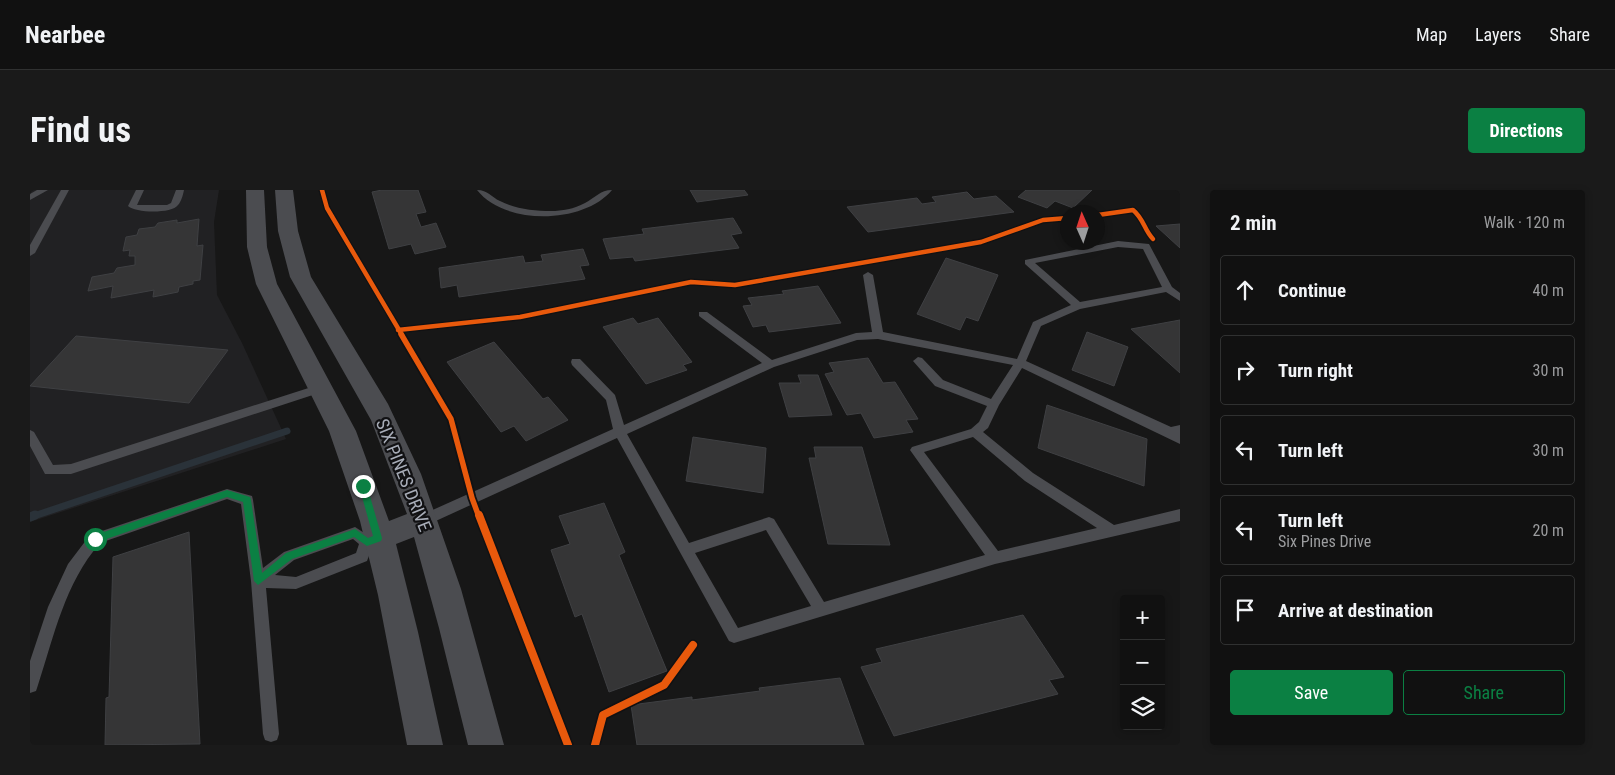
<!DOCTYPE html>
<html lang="en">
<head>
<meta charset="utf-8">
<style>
  :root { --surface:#111; --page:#1a1a1a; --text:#f1f3f6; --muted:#9c9d9f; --line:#303131; --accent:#0b8043 }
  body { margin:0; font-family:"Roboto Condensed",sans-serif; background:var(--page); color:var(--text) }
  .controls { position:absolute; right:15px; bottom:15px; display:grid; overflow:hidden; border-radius:5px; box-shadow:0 2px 8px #0003 }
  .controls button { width:45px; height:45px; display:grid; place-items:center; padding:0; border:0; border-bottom:1px solid var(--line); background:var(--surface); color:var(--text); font:25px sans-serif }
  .compass { position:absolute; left:1030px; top:15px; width:45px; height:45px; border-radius:50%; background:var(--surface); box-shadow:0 2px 8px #0003; rotate:357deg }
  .stop { position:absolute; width:15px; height:15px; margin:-11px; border:4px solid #0b8043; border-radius:50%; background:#fff }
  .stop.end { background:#0b8043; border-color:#fff; box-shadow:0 1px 5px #0008 }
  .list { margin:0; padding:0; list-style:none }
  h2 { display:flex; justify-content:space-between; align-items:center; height:65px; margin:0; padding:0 20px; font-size:21px }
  h2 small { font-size:16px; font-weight:400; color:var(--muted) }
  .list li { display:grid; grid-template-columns:32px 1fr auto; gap:15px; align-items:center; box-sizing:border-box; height:70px; margin:0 10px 10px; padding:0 10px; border:1px solid var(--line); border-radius:5px }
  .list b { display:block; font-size:19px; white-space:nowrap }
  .list p { margin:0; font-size:16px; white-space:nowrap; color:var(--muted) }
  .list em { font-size:16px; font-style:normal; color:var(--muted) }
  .actions { display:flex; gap:10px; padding:15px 20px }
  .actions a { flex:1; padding:11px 0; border:1px solid var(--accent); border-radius:5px; text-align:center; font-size:18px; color:var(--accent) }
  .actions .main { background:var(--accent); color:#fff }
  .icon { flex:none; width:28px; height:28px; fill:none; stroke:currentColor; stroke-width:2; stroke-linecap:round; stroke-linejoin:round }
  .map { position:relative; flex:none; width:1150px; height:555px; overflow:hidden; border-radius:5px }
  header { display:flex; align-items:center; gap:30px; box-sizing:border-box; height:70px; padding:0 25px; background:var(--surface); border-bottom:1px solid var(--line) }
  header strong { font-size:24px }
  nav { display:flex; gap:28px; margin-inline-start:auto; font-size:18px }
  .intro { display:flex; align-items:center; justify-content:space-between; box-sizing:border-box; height:120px; padding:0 30px }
  h1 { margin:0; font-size:35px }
  .button { padding:12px 22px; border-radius:5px; background:var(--accent); color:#fff; font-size:18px; font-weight:700 }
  main { display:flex; gap:30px; padding:0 30px }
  aside { flex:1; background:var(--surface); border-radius:5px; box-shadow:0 2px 8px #0003 }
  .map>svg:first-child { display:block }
  .built { fill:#212123 }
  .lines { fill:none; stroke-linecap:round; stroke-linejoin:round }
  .stream-far1 { stroke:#2a3239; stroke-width:7 }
  .stream { stroke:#2a3239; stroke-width:9 }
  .building { fill:#353536; stroke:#3f4043 }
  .service { fill:#4b4c50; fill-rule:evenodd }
  .tertiary { fill:#4b4c50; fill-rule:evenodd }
  .cycleway-far2-casing { stroke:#111113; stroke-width:7 }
  .cycleway-far1-casing { stroke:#111113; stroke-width:9 }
  .cycleway-casing { stroke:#111113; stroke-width:11 }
  .cycleway-far2 { stroke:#e8590c; stroke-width:4.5 }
  .cycleway-far1 { stroke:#e8590c; stroke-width:5.5 }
  .cycleway { stroke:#e8590c; stroke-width:8 }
  .route { fill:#0b8043 }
  .labels { text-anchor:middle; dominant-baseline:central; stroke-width:4.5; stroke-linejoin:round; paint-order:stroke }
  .street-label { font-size:18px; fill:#a8adb8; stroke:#111113 }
</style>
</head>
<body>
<header>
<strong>Nearbee</strong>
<nav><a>Map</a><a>Layers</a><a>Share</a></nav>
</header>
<div class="intro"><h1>Find us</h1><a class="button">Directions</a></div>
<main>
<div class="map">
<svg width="1150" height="555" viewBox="0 0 1150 555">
  <rect width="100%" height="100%" fill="#171717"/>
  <path class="built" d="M0,0H189L184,32L187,105L212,153L256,249L0,332Z"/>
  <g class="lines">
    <path class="stream-far1" d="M1,327L257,241"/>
    <path class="stream" d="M0,327L5,325"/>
  </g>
  <g class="building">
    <path d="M352,0H388L396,22L386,24L391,37L406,33L416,57L385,64L381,54L359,59L342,2Z"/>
    <path d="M660,0H714L718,5L667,12Z"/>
    <path d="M996,0H1062L1043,18L1025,11L1017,18L988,7Z"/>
    <path d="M937,2L944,9L966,6L984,22L838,42L817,17L887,8L892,14L906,12L902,7Z"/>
    <path d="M703,28L712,43L701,45L709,58L605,71L603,67L580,69L573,49L614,44L612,39Z"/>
    <path d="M169,29L167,56L173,55L170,90L163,91V94L149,97L148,102L123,107L124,100L81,108L83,96L58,101L62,87L84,83L87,78L105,75V66H99L100,60L93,61L96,47L107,45L109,39L125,37L128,33L147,30V33Z"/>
    <path d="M1150,34V58L1126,36Z"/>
    <path d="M553,59L559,75L550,76L555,89L429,107L427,95L411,98L409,78L493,66L495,73L513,71L511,65Z"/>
    <path d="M916,68L968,85L948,131L936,127L930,140L887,124Z"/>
    <path d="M788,96L811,133L739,142L736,135L723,137L713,116L722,115L718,108L754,104L752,101Z"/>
    <path d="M603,128L608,134L628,128L662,172L653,175L657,180L616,194L573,137Z"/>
    <path d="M1150,130V183L1101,139Z"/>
    <path d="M1057,142L1098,157L1084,196L1042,180Z"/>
    <path d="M46,146L198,160L159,213L0,196Z"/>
    <path d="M464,152L513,209L518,207L538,230L496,251L484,236L471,242L417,172Z"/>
    <path d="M838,168L853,193L865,192L888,229L876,230L883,242L844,248L831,223L817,225L795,184L804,182L799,173Z"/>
    <path d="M768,185H788L802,225L759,227L749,193H771Z"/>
    <path d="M1017,215L1117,249L1114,296L1008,258Z"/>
    <path d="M663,247L736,258L733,303L656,291Z"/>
    <path d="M784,257H832L860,355L798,354L779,268H786Z"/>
    <path d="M574,313L595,362L589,365L637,481L579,502L552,424L545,427L521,360L540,354L529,326Z"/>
    <path d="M159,342L170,554L75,555L76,508L79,507L83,367Z"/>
    <path d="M993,425L1034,487L1019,490L1028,504L864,546L831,477L852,472L846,459Z"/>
    <path d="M810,488L834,555H607L601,515L662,507V510L730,501L729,498Z"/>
  </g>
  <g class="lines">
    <g class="service">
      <path d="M7,0H18L0,10V4Z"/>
      <path d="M31,0H39L5,63L0,66V55Z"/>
      <path d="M106,0H114L107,15H137L141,13L146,0H154C153,5 151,12 148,15C142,24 105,23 98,16Z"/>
      <path d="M447,0C458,0 461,7 470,11C486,19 504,21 521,21C532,21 544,19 555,13C565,8 570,0 582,0C554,34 475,36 447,0Z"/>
      <path d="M1088,51L1119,54L1142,97L1150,103V111L1136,102L1050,119L1011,136L996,171L1141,237L1150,235V254L992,178L969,215L958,238L953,242L1003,283L1084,335L1150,319V331L965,374L704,453L699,451L587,248L397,335L392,337L387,335L385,331L387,327L583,239L576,210L542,175L541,172L542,169H550L585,205L594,235L732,173L669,126V122H677L742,170L826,143L842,142L833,85L838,82L843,85L853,142L987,169L1003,132L1041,115L995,74V70ZM1088,57L1113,59L1132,97L1050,112L1005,73ZM848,149L983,175L961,209L913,190L892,168L888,167L883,171L905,196L957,216L949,232L941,239L882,257L880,260L955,365L794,412L744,329L739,327L659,353L597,244L744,177L827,150ZM943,247L995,291L1067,338L968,361L894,262ZM736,340L781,416L708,438L665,363Z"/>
      <path d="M291,194L297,198L295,201L41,284H15L0,256V240L4,242L23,275L41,274Z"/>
      <path d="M197,299L222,306L223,310L233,378L254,362L325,337L342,348L344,352L337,371L266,399L236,398L249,544L247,550L241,552L235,550L233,544L221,391L211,314L197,309L70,353C35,393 24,446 8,495L6,501L0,503V471L18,417L38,374L60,345ZM323,349L329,354L326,363L266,387L245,385L264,370Z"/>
    </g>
    <path class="tertiary" d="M216,0H234L237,57L247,94L326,241L359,331L377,324L341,230L260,87L248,41L245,0H263L268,41L281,87L358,214L391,284L431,399L474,555H438L409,438L384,347L366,354L388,442L413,555H377L348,405L330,331L299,241L226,94L217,57Z"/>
    <defs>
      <g id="cycleway-far2">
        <path d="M292,0L297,18L372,145"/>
        <path d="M1068,25L1103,20C1114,29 1114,40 1123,49"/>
        <path d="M368,140L490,127L661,92L705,95L951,52L1013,30L1038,28"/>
      </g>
      <path id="cycleway-far1" d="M371,144L421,229L442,308L449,327"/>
      <g id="cycleway">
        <path d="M449,325L538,555"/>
        <path d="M565,555L573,525L634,495L663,455"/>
      </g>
    </defs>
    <use href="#cycleway-far2" class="cycleway-far2-casing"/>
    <use href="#cycleway-far1" class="cycleway-far1-casing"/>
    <use href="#cycleway" class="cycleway-casing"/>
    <use href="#cycleway-far2" class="cycleway-far2"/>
    <use href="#cycleway-far1" class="cycleway-far1"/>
    <use href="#cycleway" class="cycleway"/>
  </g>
  <path class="route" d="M333,293L337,296L352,348L351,351L337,356L324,347L262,369L228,395L224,391L213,312L197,307L65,353L61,349L65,345L197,300L220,307L221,310L232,383L256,363L325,339L338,348L343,346L329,296Z"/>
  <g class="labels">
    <g class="street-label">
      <text transform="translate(374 285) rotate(68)">SIX PINES DRIVE</text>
    </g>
  </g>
</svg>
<div class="controls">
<button>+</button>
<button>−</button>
<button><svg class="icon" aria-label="layers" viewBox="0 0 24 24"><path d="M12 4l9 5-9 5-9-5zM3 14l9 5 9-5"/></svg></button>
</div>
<svg class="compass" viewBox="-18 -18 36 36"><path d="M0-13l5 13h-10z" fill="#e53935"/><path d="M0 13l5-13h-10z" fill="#9c9d9f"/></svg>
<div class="stop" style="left:65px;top:349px"></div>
<div class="stop end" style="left:333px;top:296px"></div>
</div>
<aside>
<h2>2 min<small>Walk · 120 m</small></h2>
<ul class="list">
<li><svg class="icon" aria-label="ahead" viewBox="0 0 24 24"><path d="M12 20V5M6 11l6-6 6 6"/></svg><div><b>Continue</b></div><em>40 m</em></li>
<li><svg class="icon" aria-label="right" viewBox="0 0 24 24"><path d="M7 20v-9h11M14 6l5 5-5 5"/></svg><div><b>Turn right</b></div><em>30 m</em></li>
<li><svg class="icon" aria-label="left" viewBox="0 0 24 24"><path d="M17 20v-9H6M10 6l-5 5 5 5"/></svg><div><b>Turn left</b></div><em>30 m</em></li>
<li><svg class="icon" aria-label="left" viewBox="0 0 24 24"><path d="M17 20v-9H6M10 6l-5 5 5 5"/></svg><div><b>Turn left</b><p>Six Pines Drive</p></div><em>20 m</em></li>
<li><svg class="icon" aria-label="arrive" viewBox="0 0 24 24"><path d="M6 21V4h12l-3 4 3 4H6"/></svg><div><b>Arrive at destination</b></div></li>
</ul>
<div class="actions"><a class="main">Save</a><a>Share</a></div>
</aside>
</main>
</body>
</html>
